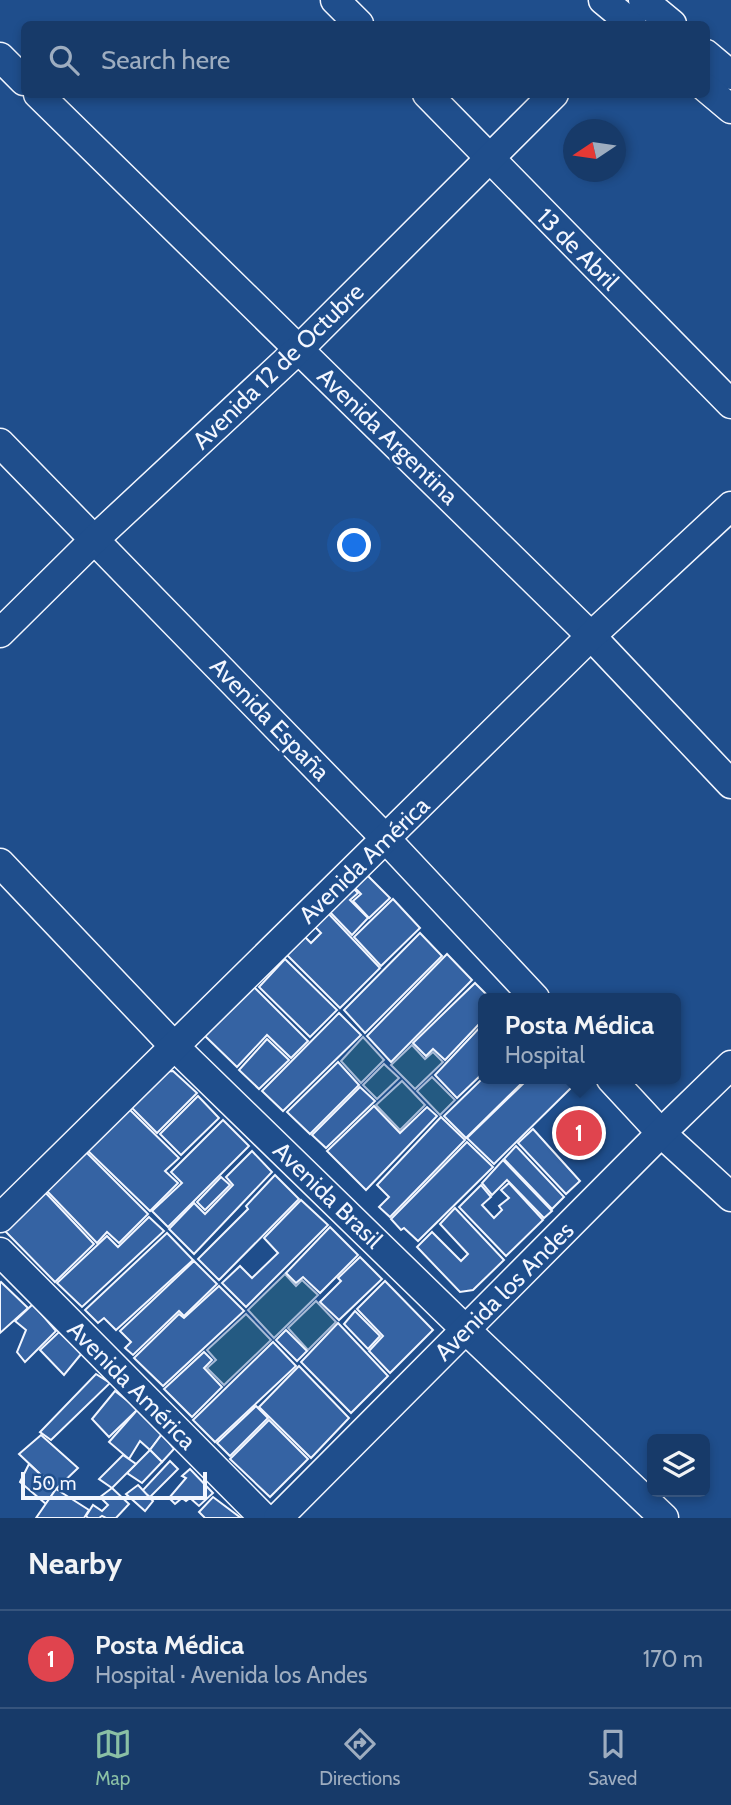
<!DOCTYPE html>
<html lang="en">
<head>
<meta charset="utf-8">
<style>
  :root { --surface:#173a69; --page:#20416f; --text:#f1f3f6; --muted:#9eadc0; --line:#36547d; --accent:#8abfa5 }
  body { margin:0; font-family:Cabin,sans-serif; background:var(--page); color:var(--text) }
  .controls { position:absolute; right:21px; bottom:21px; display:grid; overflow:hidden; border-radius:10px; box-shadow:0 4px 10px #0003 }
  .controls button { width:63px; height:63px; display:grid; place-items:center; padding:0; border:0; border-bottom:2px solid var(--line); background:var(--surface); color:var(--text); font:35px sans-serif }
  .compass { position:absolute; left:563px; top:119px; width:63px; height:63px; border-radius:50%; background:var(--surface); box-shadow:0 4px 10px #0003; rotate:257deg }
  .scale { position:absolute; left:21px; bottom:18px; width:186px; box-sizing:border-box; padding-left:7px; border:4px solid #f2f6ff; border-top:0; font-size:19px; line-height:24px; white-space:nowrap; color:#f2f6ff; -webkit-text-stroke:5px #1f4e8c; paint-order:stroke }
  .you { position:absolute; left:355px; top:546px; width:24px; height:24px; margin:-18px; border:5px solid #fff; border-radius:50%; background:#1a73e8; box-shadow:0 0 0 10px #1a73e833 }
  .badge { display:grid; place-items:center; width:46px; height:46px; border-radius:50%; background:var(--accent); color:#fff; font-size:23px; font-weight:700 }
  .pin { position:absolute; translate:-50% -50%; border:4px solid #fff; box-shadow:0 2px 7px #0006 }
  .popup { position:absolute; left:478px; top:993px; width:203px; height:91px; box-sizing:border-box; display:grid; place-content:center; border-radius:10px; background:var(--surface); filter:drop-shadow(0 2px 5px #0005); font-size:23px; white-space:nowrap; color:var(--muted) }
  .popup b { font-size:26px; color:var(--text) }
  .popup::after { content:''; position:absolute; left:50%; top:100%; margin-left:-14px; border:14px solid transparent; border-top-color:var(--surface) }
  .list { margin:0; padding:0; list-style:none }
  h2 { display:flex; justify-content:space-between; align-items:center; height:91px; margin:0; padding:0 28px; font-size:30px }
  h2 small { font-size:23px; font-weight:400; color:var(--muted) }
  .list li { display:grid; grid-template-columns:46px 1fr auto; gap:21px; align-items:center; box-sizing:border-box; height:98px; padding:0 28px; border-top:2px solid var(--line) }
  .list b { display:block; font-size:26px; white-space:nowrap }
  .list p { margin:0; font-size:23px; white-space:nowrap; color:var(--muted) }
  .list em { font-size:23px; font-style:normal; color:var(--muted) }
  .icon { flex:none; width:38px; height:38px; fill:none; stroke:currentColor; stroke-width:2; stroke-linecap:round; stroke-linejoin:round }
  .map { position:relative; flex:none; width:731px; height:1518px; overflow:hidden }
  .search { position:absolute; background:var(--surface); box-shadow:0 4px 10px #0003; left:21px; right:21px; top:21px; height:77px; display:flex; align-items:center; gap:18px; box-sizing:border-box; padding:0 24px; border-radius:10px; color:var(--muted); font-size:26px }
  .sheet { height:189px; background:var(--surface) }
  nav { display:flex; justify-content:space-around; align-items:center; box-sizing:border-box; height:98px; border-top:2px solid var(--line); background:var(--surface); font-size:19px; color:var(--muted) }
  nav a { display:grid; justify-items:center; gap:4px }
  nav .on { color:var(--accent) }
  .map>svg:first-child { display:block }
  .green { fill:#245a82; stroke:#a8bbd7; stroke-width:2 }
  .building { fill:#3563a3; stroke:#f2f6ff; stroke-width:2 }
  .lines { fill:none; stroke-linecap:round; stroke-linejoin:round }
  .minor-casing { stroke:#f2f6ff; stroke-width:31 }
  .minor { stroke:#1f4e8c; stroke-width:28 }
  .labels { text-anchor:middle; dominant-baseline:central; stroke-width:5; stroke-linejoin:round; paint-order:stroke }
  .street-label { font-size:24px; fill:#f2f6ff; stroke:#1f4e8c }
</style>
</head>
<body>
<div class="map">
<svg width="731" height="1518" viewBox="0 0 731 1518">
  <rect width="100%" height="100%" fill="#1f4e8c"/>
  <g class="green">
    <path d="M363,1037L384,1060L361,1083L341,1061Z"/>
    <path d="M412,1045L425,1059L433,1052L443,1062L415,1089L391,1065Z"/>
    <path d="M384,1064L399,1078L377,1099L363,1085Z"/>
    <path d="M432,1077L455,1100L440,1115L417,1091Z"/>
    <path d="M402,1081L425,1105L400,1130L376,1105Z"/>
    <path d="M285,1274L296,1286L302,1280L318,1295L274,1338L248,1310Z"/>
    <path d="M316,1301L336,1322L308,1350L288,1328Z"/>
    <path d="M246,1314L271,1340L224,1385L207,1368L216,1360L207,1350Z"/>
  </g>
  <g class="building">
    <path d="M363,871L390,898L369,918L353,901L361,894L351,884Z"/>
    <path d="M350,885L358,893L350,900L368,918L352,935L327,909Z"/>
    <path d="M393,899L420,928L381,966L354,937Z"/>
    <path d="M326,911L380,968L340,1008L287,955L305,937L311,943L321,933L313,925Z"/>
    <path d="M420,933L442,956L365,1033L344,1010Z"/>
    <path d="M447,954L472,980L391,1062L367,1036Z"/>
    <path d="M285,959L337,1010L310,1037L259,987Z"/>
    <path d="M475,983L490,998H483V1020L445,1060L433,1049L426,1056L413,1043Z"/>
    <path d="M254,987L308,1041L291,1058L267,1035L237,1067L205,1036Z"/>
    <path d="M339,1013L361,1035L283,1111L262,1091Z"/>
    <path d="M483,1024V1073L457,1098L435,1075Z"/>
    <path d="M267,1039L289,1060L259,1089L239,1070Z"/>
    <path d="M338,1062L359,1085L310,1134L287,1112Z"/>
    <path d="M173,1071L197,1093L157,1133L128,1104L156,1072Z"/>
    <path d="M483,1078L526,1079L466,1138L444,1116Z"/>
    <path d="M528,1079H568L574,1085L494,1164L467,1138Z"/>
    <path d="M360,1087L375,1101L326,1148L312,1135Z"/>
    <path d="M198,1096L219,1118L181,1155L160,1134Z"/>
    <path d="M374,1106L400,1133L427,1107L437,1116L366,1190L327,1151Z"/>
    <path d="M127,1107L179,1158L165,1171L178,1183L150,1211L86,1149Z"/>
    <path d="M441,1117L465,1140L390,1217L379,1207L389,1197L377,1185Z"/>
    <path d="M223,1120L249,1146L168,1227L152,1211L182,1183L171,1172Z"/>
    <path d="M533,1129L580,1181L566,1194L518,1143Z"/>
    <path d="M467,1142L493,1167L418,1241L404,1228L401,1230L391,1219Z"/>
    <path d="M516,1146L564,1197L552,1209L504,1159Z"/>
    <path d="M252,1151L272,1172L194,1254L169,1229L194,1203L205,1214L233,1185L226,1177Z"/>
    <path d="M86,1152L148,1214L119,1243L107,1232L97,1243L46,1190Z"/>
    <path d="M503,1160L552,1211L544,1218L507,1180L492,1195L482,1183Z"/>
    <path d="M275,1175L299,1199L219,1280L198,1259L248,1209L246,1206Z"/>
    <path d="M221,1177L230,1185L205,1210L197,1202Z"/>
    <path d="M509,1183L543,1220L506,1256L459,1207L481,1185L491,1197L482,1205L494,1218L502,1210L499,1206L509,1198L501,1190Z"/>
    <path d="M44,1191L94,1244L55,1282L5,1231Z"/>
    <path d="M301,1200L328,1225L246,1307L222,1283L240,1266L252,1278L278,1253L264,1238Z"/>
    <path d="M455,1208L504,1260L473,1290L460,1292L417,1247L432,1232L461,1261L468,1254L440,1224Z"/>
    <path d="M149,1217L164,1231L82,1307L57,1283L107,1236L118,1247Z"/>
    <path d="M330,1227L358,1255L320,1293L303,1277L296,1283L286,1273Z"/>
    <path d="M167,1233L193,1260L116,1330L104,1318L98,1323L85,1310Z"/>
    <path d="M360,1257L382,1279L339,1320L320,1302L341,1281L338,1278Z"/>
    <path d="M194,1261L217,1284L184,1316L179,1311L133,1355L125,1348L131,1342L120,1331Z"/>
    <path d="M385,1281L433,1330L390,1373L369,1351L383,1336L357,1309Z"/>
    <path d="M1,1282L28,1308L0,1333V1283Z"/>
    <path d="M219,1286L244,1311L163,1386L134,1358L179,1314L184,1318Z"/>
    <path d="M33,1304L56,1331L25,1362L17,1352L26,1330L15,1321Z"/>
    <path d="M355,1311L380,1336L368,1349L344,1324Z"/>
    <path d="M338,1323L388,1376L351,1413L301,1362Z"/>
    <path d="M286,1330L307,1351L297,1361L276,1340Z"/>
    <path d="M59,1332L82,1353L64,1375L40,1350Z"/>
    <path d="M273,1342L296,1366L215,1442L193,1420Z"/>
    <path d="M204,1352L212,1360L204,1368L222,1387L192,1417L164,1389Z"/>
    <path d="M299,1366L349,1418L311,1458L259,1407Z"/>
    <path d="M96,1374L110,1383L51,1440L40,1432Z"/>
    <path d="M115,1391L138,1409L109,1437L92,1419Z"/>
    <path d="M256,1406L268,1418L230,1456L217,1443Z"/>
    <path d="M138,1409L162,1434L150,1450L140,1441L129,1459L109,1442Z"/>
    <path d="M269,1420L308,1459L270,1497L230,1459Z"/>
    <path d="M162,1434L174,1449L162,1462L150,1450Z"/>
    <path d="M41,1435L78,1468L56,1489L19,1454Z"/>
    <path d="M150,1450L162,1462L142,1483L127,1473Z"/>
    <path d="M123,1455L136,1464L112,1488L99,1479Z"/>
    <path d="M170,1461L178,1469L150,1497L142,1491Z"/>
    <path d="M29,1464L56,1489L46,1504L20,1482Z"/>
    <path d="M190,1469L213,1493L199,1506L190,1498L186,1501L182,1498L175,1504L169,1498L186,1478L182,1476Z"/>
    <path d="M138,1485L153,1501L145,1511L126,1494Z"/>
    <path d="M112,1488L129,1504L116,1518H106L102,1516L99,1518H88L86,1516L93,1505L102,1511L108,1505L100,1497Z"/>
    <path d="M56,1489L89,1510L84,1518H36Z"/>
    <path d="M213,1497L241,1518H205L199,1512Z"/>
  </g>
  <g class="lines">
    <defs>
      <g id="minor">
        <path d="M335,0L359,24"/>
        <path d="M603,0L632,24"/>
        <path d="M643,0L672,24"/>
        <path d="M706,54L731,75"/>
        <path d="M0,57L24,81"/>
        <path d="M706,88L731,109"/>
        <path d="M38,94L591,636L731,784"/>
        <path d="M427,94L731,404"/>
        <path d="M0,443L385,838L535,998"/>
        <path d="M0,633L95,539L299,349L554,94"/>
        <path d="M0,863L174,1046L466,1330L664,1518"/>
        <path d="M611,1079L661,1133L731,1197"/>
        <path d="M0,1218L591,636L731,506"/>
        <path d="M0,1252L264,1518"/>
        <path d="M278,1518L661,1133L731,1065"/>
      </g>
    </defs>
    <use href="#minor" class="minor-casing"/>
    <use href="#minor" class="minor"/>
  </g>
  <g class="labels">
    <g class="street-label">
      <text transform="translate(578 249) rotate(45)">13 de Abril</text>
      <text transform="translate(278 366) rotate(-44)">Avenida 12 de Octubre</text>
      <text transform="translate(388 436) rotate(44)">Avenida Argentina</text>
      <text transform="translate(270 719) rotate(46)">Avenida España</text>
      <text transform="translate(364 860) rotate(-44)">Avenida América</text>
      <text transform="translate(328 1195) rotate(44)">Avenida Brasil</text>
      <text transform="translate(504 1291) rotate(-45)">Avenida los Andes</text>
      <text transform="translate(132 1385) rotate(45)">Avenida América</text>
    </g>
  </g>
</svg>
<div class="controls">
<button><svg class="icon" aria-label="layers" viewBox="0 0 24 24"><path d="M12 4l9 5-9 5-9-5zM3 14l9 5 9-5"/></svg></button>
</div>
<svg class="compass" viewBox="-18 -18 36 36"><path d="M0-13l5 13h-10z" fill="#e53935"/><path d="M0 13l5-13h-10z" fill="#9eadc0"/></svg>
<div class="scale">50 m</div>
<div class="you"></div>
<div class="pin badge" style="left:579px;top:1133px;background:#e0444e">1</div>
<div class="popup"><b>Posta Médica</b>Hospital</div>
<div class="search"><svg class="icon" aria-label="search" viewBox="0 0 24 24"><circle cx="10" cy="10" r="6"/><path d="M15 15l6 6"/></svg>Search here</div>
</div>
<section class="sheet">
<h2>Nearby<small></small></h2>
<ul class="list">
<li><span class="badge" style="background:#e0444e">1</span><div><b>Posta Médica</b><p>Hospital · Avenida los Andes</p></div><em>170 m</em></li>
</ul>
</section>
<nav>
<a class="on"><svg class="icon" aria-label="map" viewBox="0 0 24 24"><path d="M3 6l6-2 6 2 6-2v14l-6 2-6-2-6 2zM9 4v14M15 6v14"/></svg>Map</a>
<a><svg class="icon" aria-label="directions" viewBox="0 0 24 24"><path d="M12 3l9 9-9 9-9-9zM9 14v-3h6M13 9l2 2-2 2"/></svg>Directions</a>
<a><svg class="icon" aria-label="saved" viewBox="0 0 24 24"><path d="M7 4h10v16l-5-4-5 4z"/></svg>Saved</a>
</nav>
</body>
</html>
